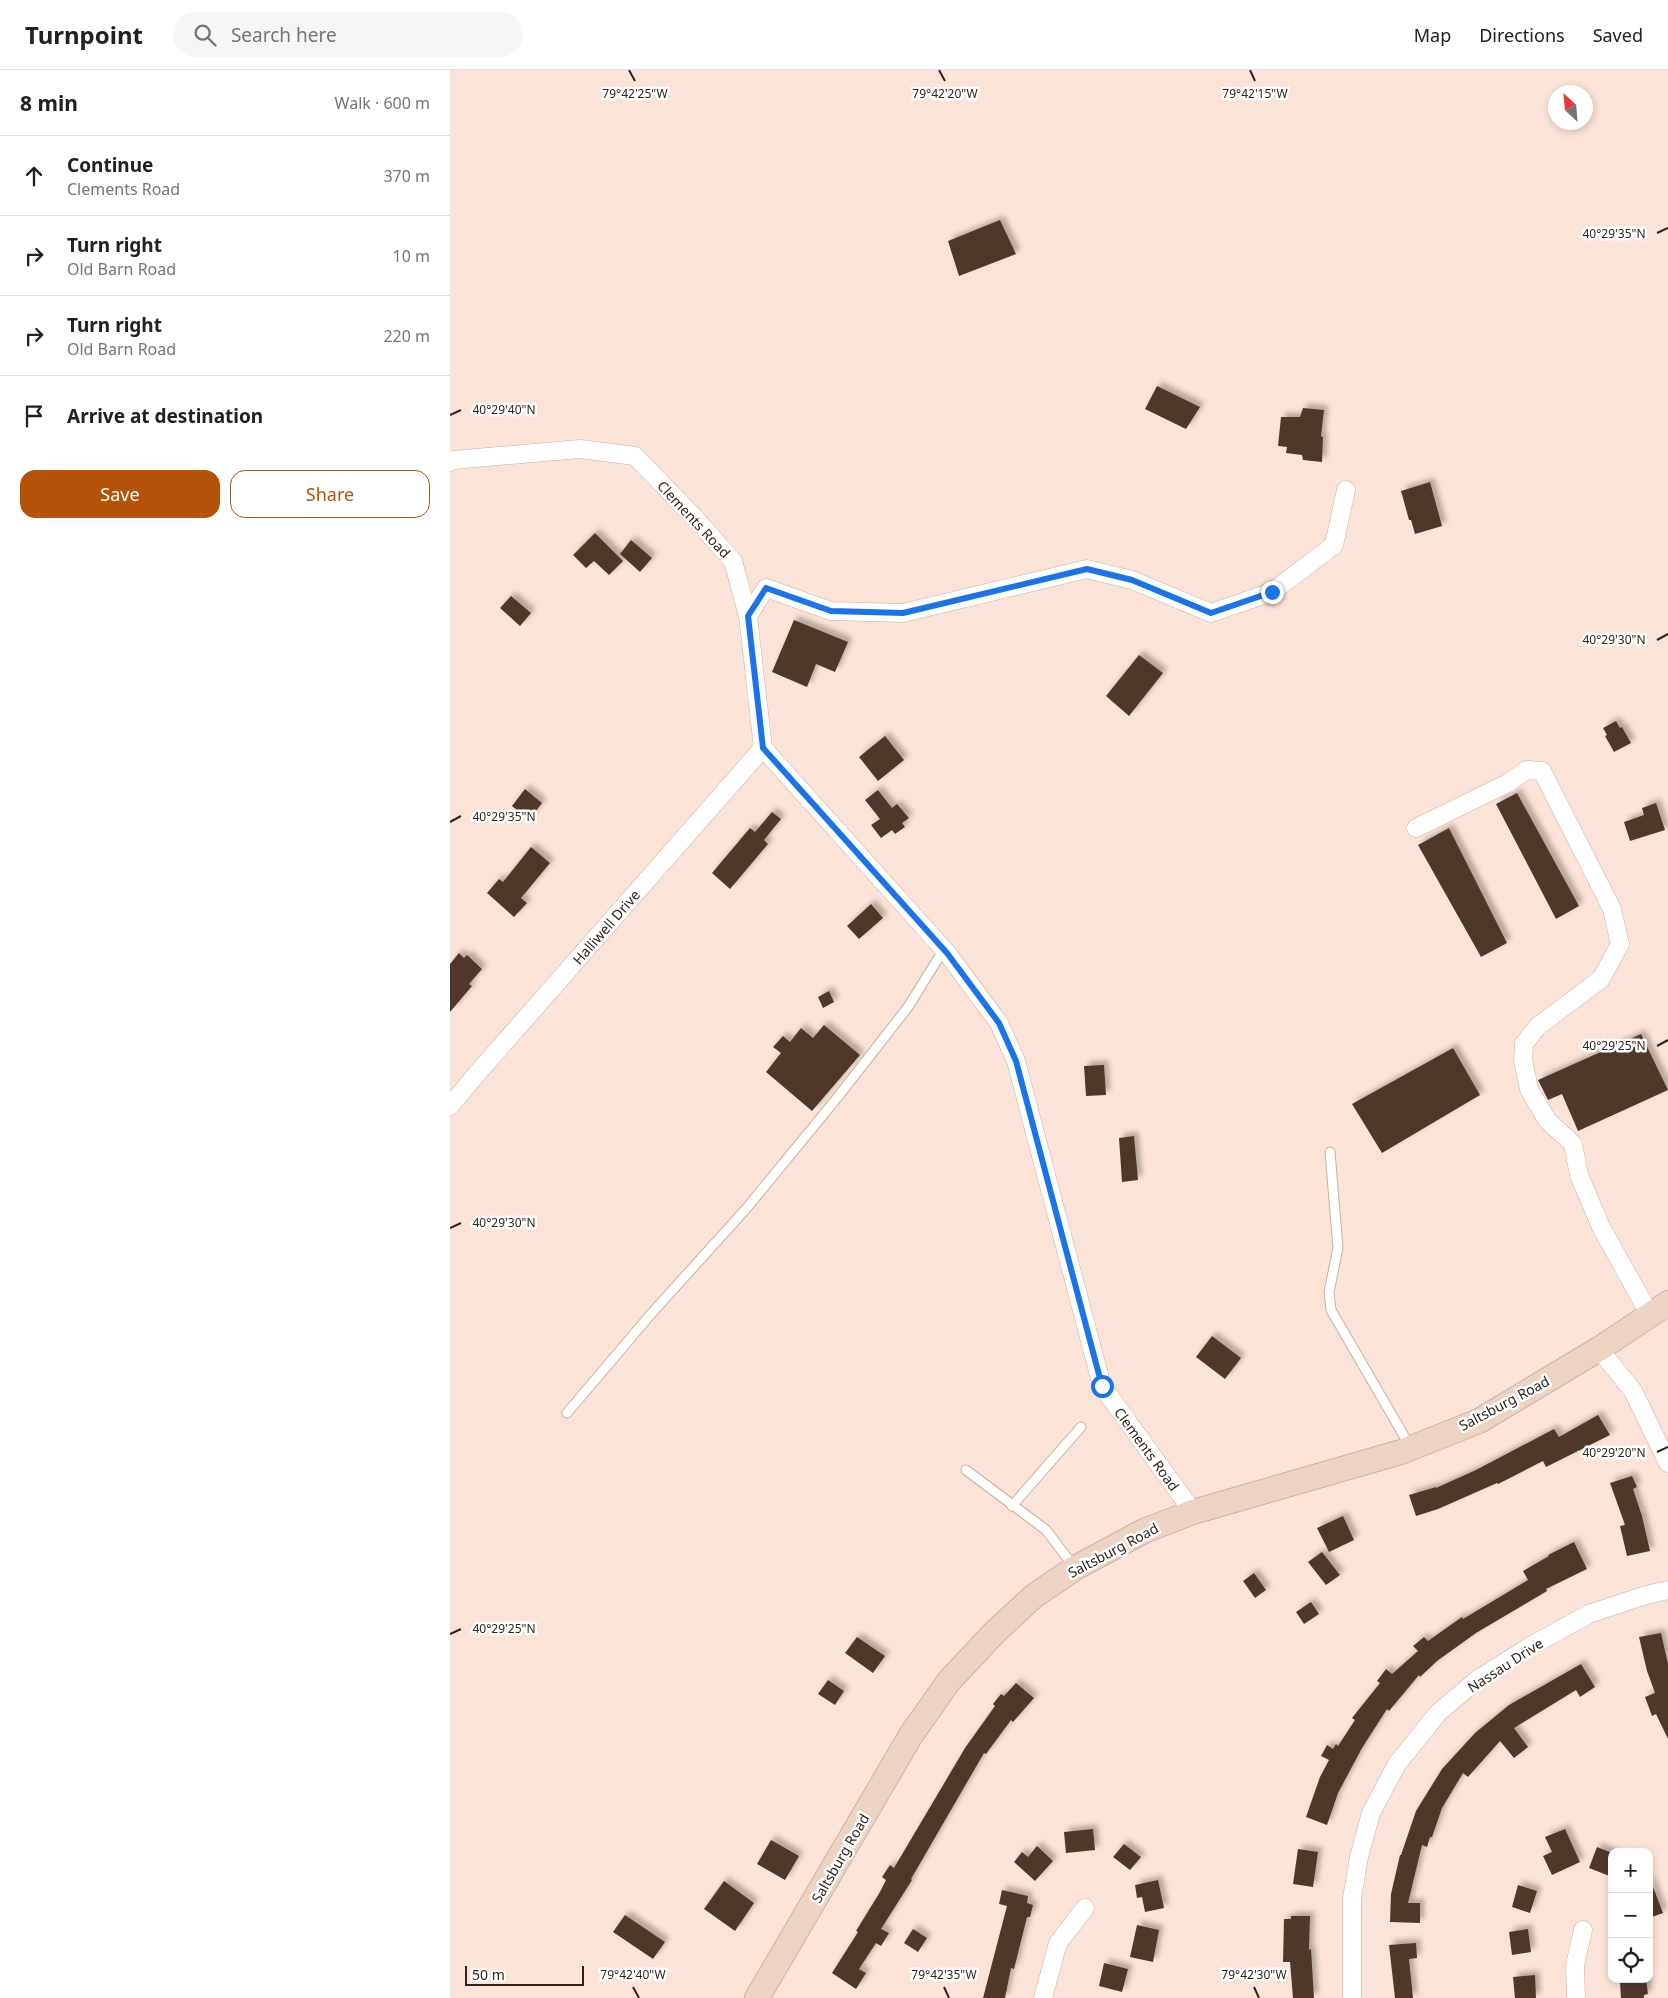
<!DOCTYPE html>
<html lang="en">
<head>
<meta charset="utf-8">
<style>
  :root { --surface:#fff; --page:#f6f6f6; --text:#202124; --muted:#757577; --line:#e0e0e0; --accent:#b45309 }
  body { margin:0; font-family:"Noto Sans",sans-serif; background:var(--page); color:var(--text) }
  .controls { position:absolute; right:15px; bottom:15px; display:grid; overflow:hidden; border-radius:10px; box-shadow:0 2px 8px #0003 }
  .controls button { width:45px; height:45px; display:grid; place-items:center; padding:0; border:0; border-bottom:1px solid var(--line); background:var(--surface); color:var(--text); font:25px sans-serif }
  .compass { position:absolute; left:1098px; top:15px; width:45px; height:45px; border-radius:50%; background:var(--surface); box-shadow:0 2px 8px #0003; rotate:334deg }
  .scale { position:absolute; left:15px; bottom:12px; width:119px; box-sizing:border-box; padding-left:5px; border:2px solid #2e231d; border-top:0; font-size:14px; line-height:18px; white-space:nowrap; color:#2e231d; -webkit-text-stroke:4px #fff; paint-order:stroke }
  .stop { position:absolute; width:15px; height:15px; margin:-11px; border:4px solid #1a73e8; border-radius:50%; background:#fff }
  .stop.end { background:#1a73e8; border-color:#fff; box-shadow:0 1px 5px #0008 }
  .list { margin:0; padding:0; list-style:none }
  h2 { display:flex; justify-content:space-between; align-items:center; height:65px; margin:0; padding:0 20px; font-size:21px }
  h2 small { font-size:16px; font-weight:400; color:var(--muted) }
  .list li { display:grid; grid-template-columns:32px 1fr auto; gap:15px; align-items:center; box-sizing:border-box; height:80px; padding:0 20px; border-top:1px solid var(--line) }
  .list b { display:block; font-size:19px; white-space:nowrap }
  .list p { margin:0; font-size:16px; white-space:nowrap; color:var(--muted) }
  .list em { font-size:16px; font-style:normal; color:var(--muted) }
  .actions { display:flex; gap:10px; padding:15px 20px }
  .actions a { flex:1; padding:11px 0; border:1px solid var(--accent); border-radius:15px; text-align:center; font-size:18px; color:var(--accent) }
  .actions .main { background:var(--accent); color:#fff }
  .icon { flex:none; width:28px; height:28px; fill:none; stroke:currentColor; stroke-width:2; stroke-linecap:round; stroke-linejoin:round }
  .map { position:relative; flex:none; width:1218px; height:1928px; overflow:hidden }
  header { display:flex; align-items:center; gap:30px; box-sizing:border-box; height:70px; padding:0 25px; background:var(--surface); border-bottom:1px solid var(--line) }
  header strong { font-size:24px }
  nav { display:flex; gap:28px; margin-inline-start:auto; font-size:18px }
  .search { width:350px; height:45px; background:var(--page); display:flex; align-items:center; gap:12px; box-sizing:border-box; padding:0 18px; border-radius:28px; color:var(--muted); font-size:19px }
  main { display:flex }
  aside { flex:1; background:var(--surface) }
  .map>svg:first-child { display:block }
  .building { fill:#4f392b; filter:url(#shadow) }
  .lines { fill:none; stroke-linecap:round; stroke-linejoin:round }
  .lane-casing { stroke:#cbb0a0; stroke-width:11 }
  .street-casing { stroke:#cbb0a0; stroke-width:19 }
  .secondary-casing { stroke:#cbb0a0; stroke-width:26 }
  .lane { stroke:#fff; stroke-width:9 }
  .street { stroke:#fff; stroke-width:18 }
  .secondary { stroke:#edd3c2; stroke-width:24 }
  .route { stroke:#1a73e8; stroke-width:6 }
  .ticks { fill:none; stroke:#2e231d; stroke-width:2 }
  .labels { text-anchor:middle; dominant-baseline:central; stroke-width:5; stroke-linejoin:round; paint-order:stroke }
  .street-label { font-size:14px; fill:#2e231d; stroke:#fff }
  .ticks-label { font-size:12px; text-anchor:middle; fill:#2e231d; stroke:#fff; stroke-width:5; stroke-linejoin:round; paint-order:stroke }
</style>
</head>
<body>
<header>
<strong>Turnpoint</strong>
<div class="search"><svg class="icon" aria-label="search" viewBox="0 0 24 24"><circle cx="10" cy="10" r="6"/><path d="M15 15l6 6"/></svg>Search here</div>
<nav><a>Map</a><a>Directions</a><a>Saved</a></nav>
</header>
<main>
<aside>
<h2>8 min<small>Walk · 600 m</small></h2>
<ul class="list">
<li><svg class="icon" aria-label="ahead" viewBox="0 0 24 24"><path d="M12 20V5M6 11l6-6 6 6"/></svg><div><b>Continue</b><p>Clements Road</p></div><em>370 m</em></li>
<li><svg class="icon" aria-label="right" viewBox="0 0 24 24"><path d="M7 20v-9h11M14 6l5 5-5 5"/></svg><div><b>Turn right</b><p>Old Barn Road</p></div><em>10 m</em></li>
<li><svg class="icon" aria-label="right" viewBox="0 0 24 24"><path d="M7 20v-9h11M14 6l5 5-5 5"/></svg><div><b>Turn right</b><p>Old Barn Road</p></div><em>220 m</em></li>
<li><svg class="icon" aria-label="arrive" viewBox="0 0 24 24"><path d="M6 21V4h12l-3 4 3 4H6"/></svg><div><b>Arrive at destination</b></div></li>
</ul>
<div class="actions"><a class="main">Save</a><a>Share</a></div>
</aside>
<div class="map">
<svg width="1218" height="1928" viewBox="0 0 1218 1928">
  <defs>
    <filter id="shadow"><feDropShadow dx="4.5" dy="-4.5" stdDeviation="2.5" flood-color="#0004"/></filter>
  </defs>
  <rect width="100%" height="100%" fill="#fbe4d7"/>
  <g class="building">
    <path d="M550,150L566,184L509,206L498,171Z"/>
    <path d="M707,316L750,337L736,359L695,339Z"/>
    <path d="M853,338L874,340L871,366L873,367L872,392L853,390L852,385L836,383L837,377L828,376L831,347H850Z"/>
    <path d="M980,412L992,456L965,464L961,450H959L951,421Z"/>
    <path d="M145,463L173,491L159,505L144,491L136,498L123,485Z"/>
    <path d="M181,470L202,488L190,502L170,484Z"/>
    <path d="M61,526L81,543L70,556L50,538Z"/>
    <path d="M344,550L398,572L385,602L366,594L357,617L322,602Z"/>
    <path d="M689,585L713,603L679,646L656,626Z"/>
    <path d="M1166,651L1170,658L1172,657L1181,673L1164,682L1155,666L1157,665L1153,658Z"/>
    <path d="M435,666L454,690L428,711L409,687Z"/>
    <path d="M75,719L92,733L79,750L62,736Z"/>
    <path d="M428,720L442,738L447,734L459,748L452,753L455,757L445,764L442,760L431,768L421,755L430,749L415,730Z"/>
    <path d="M1067,723L1129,836L1106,849L1046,734Z"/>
    <path d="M1206,733L1215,760L1180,771L1174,752L1194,745L1192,738Z"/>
    <path d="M322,742L331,749L314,770L318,774L280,819L262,803L300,758L305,762Z"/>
    <path d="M999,758L1057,873L1031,887L968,775Z"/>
    <path d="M81,777L100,793L71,828L77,833L64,847L37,823L49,809L53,812Z"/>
    <path d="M421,834L433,848L409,869L397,856Z"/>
    <path d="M9,883L14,888L17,885L32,899L19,914L22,916L0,942V894Z"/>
    <path d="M379,921L384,932L373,938L368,927Z"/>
    <path d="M374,955L410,985L362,1041L316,1002L331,983L323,977L333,966L340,972L351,958L363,968Z"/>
    <path d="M1191,964L1218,1020L1128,1061L1112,1024L1098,1030L1088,1010Z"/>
    <path d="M1003,978L1030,1025L932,1083L902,1034Z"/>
    <path d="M654,995L656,1025L636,1026L634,996Z"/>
    <path d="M684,1066L688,1110L672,1112L669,1068Z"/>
    <path d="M762,1266L791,1288L775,1309L746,1287Z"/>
    <path d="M1148,1345L1160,1365L1096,1397L1093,1391L1048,1414L1047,1413L988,1439L966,1446L959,1425L986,1417V1418L1026,1400L1104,1359L1109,1367Z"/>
    <path d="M1182,1406L1187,1417L1183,1419L1192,1446L1200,1481L1177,1486L1170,1456L1175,1455L1160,1413Z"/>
    <path d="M893,1446L904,1470L879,1482L867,1458Z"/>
    <path d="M1124,1472L1137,1499L1096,1519L1097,1521L1026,1563L987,1591L970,1607L969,1605L939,1641L937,1639L912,1678L888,1723L877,1755L856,1747L870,1707L879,1690L871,1686L877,1675L883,1679L886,1674L888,1676L905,1650L902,1648L930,1613L927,1611L936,1599L942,1604L968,1581L963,1576L974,1567L978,1571L1012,1547L1013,1549L1078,1510L1073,1501L1099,1486L1098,1485Z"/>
    <path d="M872,1482L890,1505L876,1515L858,1492Z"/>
    <path d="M804,1503L816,1520L805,1528L793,1511Z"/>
    <path d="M861,1532L869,1544L854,1554L846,1542Z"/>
    <path d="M1211,1563L1218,1594V1669L1206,1644L1202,1646L1195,1627L1205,1623L1197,1601L1189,1567Z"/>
    <path d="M407,1567L435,1586L423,1603L395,1583Z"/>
    <path d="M1131,1594L1145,1617L1130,1627L1126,1620L1064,1658L1078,1677L1064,1688L1050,1671L1018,1707L1013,1703L992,1738L982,1767H980L977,1777L972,1775L958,1833H970V1853L940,1852L941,1824L950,1785H951L966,1741L992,1699L1025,1663L1059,1635Z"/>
    <path d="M378,1610L394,1621L385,1635L368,1624Z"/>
    <path d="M566,1613L584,1628L563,1652L561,1650L536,1684L534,1683L461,1809L462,1810L431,1859L439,1863L431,1876L426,1873L409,1899L416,1903L406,1919L382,1903L408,1862L406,1861L430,1822L436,1810L432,1807L440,1795L444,1798L515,1678L545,1636L543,1634L551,1624L554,1626Z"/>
    <path d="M643,1759L645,1780L616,1783L614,1762Z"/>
    <path d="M1115,1759L1130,1792L1102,1805L1093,1786L1102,1782L1095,1767Z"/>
    <path d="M321,1770L349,1786L335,1810L307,1794Z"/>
    <path d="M674,1774L691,1787L680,1800L663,1787Z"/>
    <path d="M587,1776L603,1791L585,1811L564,1792L572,1782L578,1787Z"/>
    <path d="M1147,1777L1162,1783V1807L1139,1798Z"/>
    <path d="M848,1779L868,1782L863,1817L843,1814Z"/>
    <path d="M1200,1809L1213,1843L1199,1848V1810Z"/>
    <path d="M708,1810L714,1838L695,1842L692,1827L687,1828L685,1815Z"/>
    <path d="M274,1811L304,1833L285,1861L254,1839Z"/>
    <path d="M1068,1815L1087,1821L1080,1843L1062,1837Z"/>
    <path d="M552,1820L578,1826L577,1833L583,1835L580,1847H577L564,1899L561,1898L555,1928H533L557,1836L549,1834Z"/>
    <path d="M175,1845L215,1872L203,1889L163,1862Z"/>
    <path d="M841,1846H860L859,1880L861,1879L864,1928H843L840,1892H833L834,1849H841Z"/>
    <path d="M687,1855L709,1860L703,1892L680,1887Z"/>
    <path d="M463,1859L477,1868L468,1882L454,1873Z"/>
    <path d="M1078,1859L1081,1882L1062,1885L1059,1862Z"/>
    <path d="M966,1873L967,1888L959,1889L963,1928H945L939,1875Z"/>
    <path d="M654,1893L678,1899L672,1922L649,1916Z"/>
    <path d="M1085,1905L1086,1928H1065L1063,1907Z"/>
    <path d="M1196,1909L1198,1924L1194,1925V1928H1171L1170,1912Z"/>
  </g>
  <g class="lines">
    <defs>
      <g id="lane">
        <path d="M880,1082L888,1178L879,1222L881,1240L961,1378"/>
        <path d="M117,1343L201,1244L295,1140L387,1028L458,937L494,879"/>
        <path d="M516,1400L596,1460L625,1498"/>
        <path d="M562,1436L631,1357"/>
      </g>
      <g id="street">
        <path d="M0,392L3,390L130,379L185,386L244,447L283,491L298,546L313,678L497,883L549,953L566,991L652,1316L743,1442"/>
        <path d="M298,546L316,518L381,541L453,543L637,499L682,510L761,543L822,522L884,475L896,420"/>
        <path d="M966,758L1058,713L1077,700L1092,701L1162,839L1170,874L1151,909L1087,957L1074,974L1073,990L1079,1019L1097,1050L1123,1074L1129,1105L1151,1157L1200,1245"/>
        <path d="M0,1036L24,1007L313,678"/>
        <path d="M1149,1279L1183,1321L1218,1393"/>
        <path d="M593,1928L608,1873L635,1838"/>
        <path d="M902,1928V1828L909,1787L921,1743L947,1694L988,1643L1028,1609L1079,1577L1139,1544L1196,1525L1218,1520"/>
        <path d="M1126,1928L1125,1895L1133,1860"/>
      </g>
      <path id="secondary" d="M307,1928L461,1665L499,1611L544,1563L584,1526L625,1498L694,1461L743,1442L951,1382L1029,1351L1149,1279L1218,1233"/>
    </defs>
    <use href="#lane" class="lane-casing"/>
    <use href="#street" class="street-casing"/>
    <use href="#secondary" class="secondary-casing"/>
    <use href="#lane" class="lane"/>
    <use href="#street" class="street"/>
    <use href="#secondary" class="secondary"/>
  </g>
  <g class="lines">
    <path class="route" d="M652,1316L566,991L549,953L497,883L313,678L298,546L316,518L381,541L453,543L637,499L682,510L761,543L822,522"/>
  </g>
  <path class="ticks" d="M179,0L185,11M489,0L495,11M800,0L805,11M1207,163L1218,158M0,345L11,340M1207,570L1218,564M0,752L11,746M1207,976L1218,970M0,1158L11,1153M1207,1382L1218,1377M0,1564L11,1559M183,1917L189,1928M494,1917L499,1928M804,1917L809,1928"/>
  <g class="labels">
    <g class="street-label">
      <text transform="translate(244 449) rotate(47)">Clements Road</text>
      <text transform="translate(156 857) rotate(-49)">Halliwell Drive</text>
      <text transform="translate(1054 1333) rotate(-28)">Saltsburg Road</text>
      <text transform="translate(697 1379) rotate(54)">Clements Road</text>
      <text transform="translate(663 1480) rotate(-28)">Saltsburg Road</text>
      <text transform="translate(1055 1595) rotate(-33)">Nassau Drive</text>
      <text transform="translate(390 1788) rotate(-60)">Saltsburg Road</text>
    </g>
  </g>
  <g class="ticks-label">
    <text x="185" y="28">79°42'25"W</text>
    <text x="495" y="28">79°42'20"W</text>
    <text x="805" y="28">79°42'15"W</text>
    <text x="1164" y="168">40°29'35"N</text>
    <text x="54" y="344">40°29'40"N</text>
    <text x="1164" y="574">40°29'30"N</text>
    <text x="54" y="751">40°29'35"N</text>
    <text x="1164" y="980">40°29'25"N</text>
    <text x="54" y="1157">40°29'30"N</text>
    <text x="1164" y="1387">40°29'20"N</text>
    <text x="54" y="1563">40°29'25"N</text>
    <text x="183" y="1909">79°42'40"W</text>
    <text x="494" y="1909">79°42'35"W</text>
    <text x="804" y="1909">79°42'30"W</text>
  </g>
</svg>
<div class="controls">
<button>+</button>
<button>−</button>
<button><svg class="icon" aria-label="locate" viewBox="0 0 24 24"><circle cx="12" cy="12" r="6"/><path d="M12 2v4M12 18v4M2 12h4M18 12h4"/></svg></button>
</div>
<svg class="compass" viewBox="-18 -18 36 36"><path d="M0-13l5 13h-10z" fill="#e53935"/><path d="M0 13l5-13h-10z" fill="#757577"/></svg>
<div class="scale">50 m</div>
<div class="stop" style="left:652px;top:1316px"></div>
<div class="stop end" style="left:822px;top:522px"></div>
</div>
</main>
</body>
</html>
